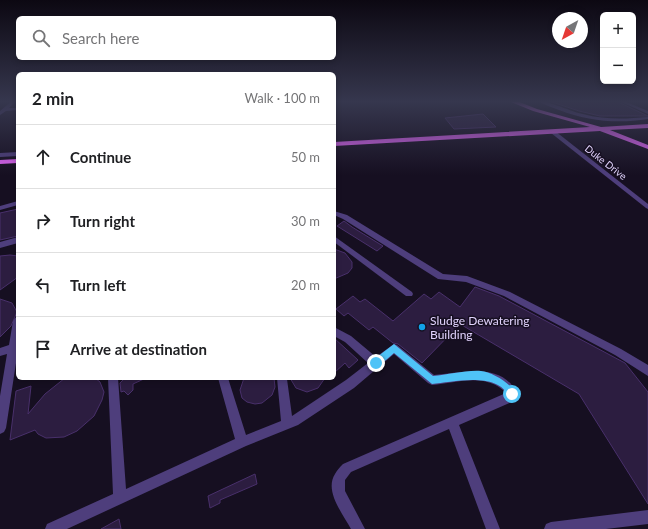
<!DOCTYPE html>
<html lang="en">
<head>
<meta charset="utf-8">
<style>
  :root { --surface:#fff; --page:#f6f6f6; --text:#202124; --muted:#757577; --line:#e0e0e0 }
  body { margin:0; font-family:Lato,sans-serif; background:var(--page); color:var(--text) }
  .controls { position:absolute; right:12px; top:12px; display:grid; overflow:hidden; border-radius:6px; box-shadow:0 2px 6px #0003 }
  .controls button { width:36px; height:36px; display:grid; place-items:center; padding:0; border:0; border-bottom:1px solid var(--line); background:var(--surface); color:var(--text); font:20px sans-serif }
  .compass { position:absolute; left:552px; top:12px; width:36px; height:36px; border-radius:50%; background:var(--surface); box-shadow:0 2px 6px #0003; rotate:220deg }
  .stop { position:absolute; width:12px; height:12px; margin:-9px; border:3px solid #4fc3f7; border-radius:50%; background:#fff }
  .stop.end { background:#4fc3f7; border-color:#fff; box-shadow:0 1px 4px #0008 }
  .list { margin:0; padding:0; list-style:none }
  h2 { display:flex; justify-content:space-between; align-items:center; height:52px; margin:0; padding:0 16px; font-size:17px }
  h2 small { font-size:13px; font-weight:400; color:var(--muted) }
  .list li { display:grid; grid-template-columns:26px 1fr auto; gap:12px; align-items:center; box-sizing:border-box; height:64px; padding:0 16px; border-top:1px solid var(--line) }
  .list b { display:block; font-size:15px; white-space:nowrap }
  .list em { font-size:13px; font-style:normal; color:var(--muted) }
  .icon { flex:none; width:22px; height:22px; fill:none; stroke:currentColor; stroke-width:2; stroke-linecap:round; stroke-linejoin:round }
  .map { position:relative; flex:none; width:648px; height:529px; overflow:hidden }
  .search { position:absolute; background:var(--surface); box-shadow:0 2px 6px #0003; left:16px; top:16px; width:320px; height:44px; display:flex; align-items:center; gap:10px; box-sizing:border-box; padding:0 14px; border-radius:6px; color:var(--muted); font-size:15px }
  .panel { position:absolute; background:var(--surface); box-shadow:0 2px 6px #0003; left:16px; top:72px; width:320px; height:308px; border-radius:6px }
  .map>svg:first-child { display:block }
  .building { fill:#2c1d40; stroke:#49306b }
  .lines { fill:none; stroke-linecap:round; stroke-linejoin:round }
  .minor { fill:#4e3e7c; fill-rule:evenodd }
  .major { fill:#de62f3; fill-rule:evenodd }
  .route { fill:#4fc3f7 }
  .poi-dot { fill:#11a2e8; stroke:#160f21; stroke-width:1.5 }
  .labels { text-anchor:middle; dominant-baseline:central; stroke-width:3; stroke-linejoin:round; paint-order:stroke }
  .far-street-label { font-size:10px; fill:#e0d2fc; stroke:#160f21 }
  .poi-label { font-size:12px; fill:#e0d2fc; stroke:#160f21; text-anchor:start }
</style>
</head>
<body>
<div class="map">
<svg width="648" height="529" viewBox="0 0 648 529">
  <rect width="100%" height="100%" fill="#160f21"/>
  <g class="building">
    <path d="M549,101H616L648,116H600L579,111Z"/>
    <path d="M483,114L496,127L454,129L445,118Z"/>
    <path d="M18,209V236L0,240V213Z"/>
    <path d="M344,221L352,227L383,246L377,251L337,226Z"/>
    <path d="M334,249L345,253L352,262V268L348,273L334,279Z"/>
    <path d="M10,255L18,256V277L0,290V256Z"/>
    <path d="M475,287L499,296L625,363L648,392V504L579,394L460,324L422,363L398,344L393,343L373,327L369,330L348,313L344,316L336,309L353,296L360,302L365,299L393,321L424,294L431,299L439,292L460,307Z"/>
    <path d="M0,299L12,303L17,312L11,326L0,337Z"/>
    <path d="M334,338L358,360L349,368L345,363L334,373Z"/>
    <path d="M65,378H95L100,382L104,392L102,400L94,416L77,431L64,437L46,438L38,434L35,430L10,440L16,391L31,386L28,414L45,394Z"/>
    <path d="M125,378H146L133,384V390L128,395L124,391L121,392L120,383Z"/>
    <path d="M244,378H274L275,387L272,395L262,403L255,404L247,402L242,398L240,390Z"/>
    <path d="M290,378H325L318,388L307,392L296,388Z"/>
    <path d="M255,474L257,484L220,500V503L210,508L208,496Z"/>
    <path d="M119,519L121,529H101Z"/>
  </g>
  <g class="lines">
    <g class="minor">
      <path d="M12,101H16L9,108H18V110L6,111L0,115V111Z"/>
      <path d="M539,101C547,100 572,112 583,114C605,120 626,119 648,117V119C617,124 588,121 559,110C552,107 544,105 539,101Z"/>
      <path d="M619,101H624L648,111V114Z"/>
      <path d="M551,131H555L648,204V209L646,208L551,133Z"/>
      <path d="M18,152V156L0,157V153Z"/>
      <path d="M18,201V205L0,210V206Z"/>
      <path d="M334,211L347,215L443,274L467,276L510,292L621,349L648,365V376L615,355L504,296L466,282L438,279L343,219L334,215Z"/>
      <path d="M334,236L412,292L413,294L412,296H406L334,242Z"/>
      <path d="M18,237V243L0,248V242Z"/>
      <path d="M18,317V350L6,428L4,432L0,434V396L7,354L0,356V348L9,345L13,321L15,318Z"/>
      <path d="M334,327L351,336L376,357L394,344L397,345L434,375C461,373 503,361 517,394L514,401L459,425L500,529H486L449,429L351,472L345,480V491L365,529H351C343,514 324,491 335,474C337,470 340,467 343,464L506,393C486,372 457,383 432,385L428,383L394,354L354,388L298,425L246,446L67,529H45L47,524L113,494L108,378H118L126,489L235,439L218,378H228L246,435L281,421L277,378L287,379L292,416L346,380L368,363L345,342L334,336Z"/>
      <path d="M648,510V524L606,529H544L546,524L551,522Z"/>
    </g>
    <g class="major">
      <path d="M511,101H517L537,109L601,127L648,124V128L610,130L648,145V149L600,131L334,146V142L590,127L533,111L511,102Z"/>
      <path d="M18,159V163L0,164V160Z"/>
    </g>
  </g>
  <linearGradient id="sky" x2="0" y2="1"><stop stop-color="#0c0812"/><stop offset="0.58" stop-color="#36374e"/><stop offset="1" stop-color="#36374e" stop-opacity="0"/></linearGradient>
  <rect width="648" height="175" fill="url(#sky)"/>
  <path class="route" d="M394,344L433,376C448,375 465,370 481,371C492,372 512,384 516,394L512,398L509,397C498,371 453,382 432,384L394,353L379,366H373V360Z"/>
  <circle class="poi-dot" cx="422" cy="327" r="4"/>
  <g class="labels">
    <g class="far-street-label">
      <text transform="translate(606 162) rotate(38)">Duke Drive</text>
    </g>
    <g class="poi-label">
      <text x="430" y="320">Sludge Dewatering<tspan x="430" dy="14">Building</tspan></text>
    </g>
  </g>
</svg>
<div class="controls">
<button>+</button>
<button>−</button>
</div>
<svg class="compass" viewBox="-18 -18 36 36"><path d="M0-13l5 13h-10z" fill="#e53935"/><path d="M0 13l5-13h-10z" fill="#757577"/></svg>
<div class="stop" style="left:512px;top:394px"></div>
<div class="stop end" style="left:376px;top:363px"></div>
<div class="search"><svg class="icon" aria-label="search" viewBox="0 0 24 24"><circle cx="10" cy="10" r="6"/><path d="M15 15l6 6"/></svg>Search here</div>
<section class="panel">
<h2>2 min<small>Walk · 100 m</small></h2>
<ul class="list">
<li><svg class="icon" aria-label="ahead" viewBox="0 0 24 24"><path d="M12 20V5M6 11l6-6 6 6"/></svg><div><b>Continue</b></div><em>50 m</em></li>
<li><svg class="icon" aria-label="right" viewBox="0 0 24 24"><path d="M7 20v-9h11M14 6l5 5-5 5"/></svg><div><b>Turn right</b></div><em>30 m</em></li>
<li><svg class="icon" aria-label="left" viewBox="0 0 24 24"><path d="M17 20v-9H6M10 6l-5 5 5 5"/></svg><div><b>Turn left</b></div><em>20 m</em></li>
<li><svg class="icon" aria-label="arrive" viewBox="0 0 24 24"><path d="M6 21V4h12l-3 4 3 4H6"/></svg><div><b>Arrive at destination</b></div></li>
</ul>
</section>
</div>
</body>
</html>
